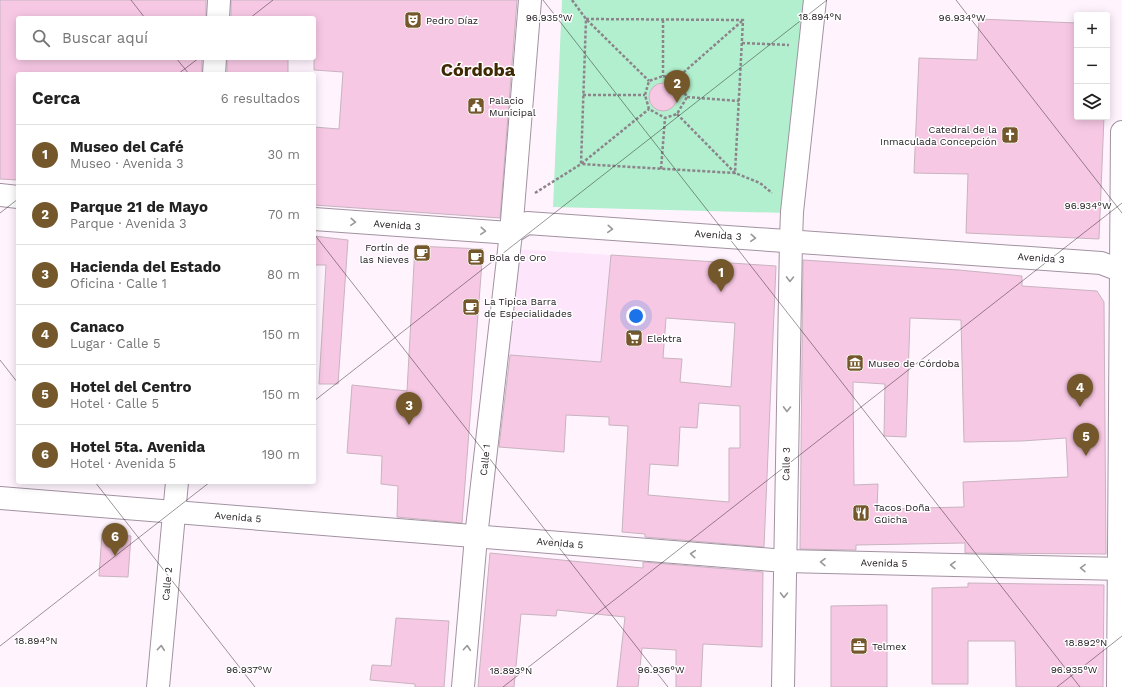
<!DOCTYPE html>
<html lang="es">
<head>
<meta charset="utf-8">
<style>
  :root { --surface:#fff; --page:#f6f6f6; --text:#222; --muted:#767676; --line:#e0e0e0; --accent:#74582b }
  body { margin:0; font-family:"Work Sans",sans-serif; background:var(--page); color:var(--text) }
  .controls { position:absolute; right:12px; top:12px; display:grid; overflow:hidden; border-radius:4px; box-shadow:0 2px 10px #0003 }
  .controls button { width:36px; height:36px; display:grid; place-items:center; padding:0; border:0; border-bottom:1px solid var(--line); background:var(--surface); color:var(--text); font:20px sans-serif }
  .you { position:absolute; left:636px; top:316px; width:14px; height:14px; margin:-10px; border:3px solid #fff; border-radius:50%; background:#1a73e8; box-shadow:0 0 0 6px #1a73e833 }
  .badge { display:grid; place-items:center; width:26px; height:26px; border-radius:50%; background:var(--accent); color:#fff; font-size:13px; font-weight:700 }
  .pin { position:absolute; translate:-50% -33px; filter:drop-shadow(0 1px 2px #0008) }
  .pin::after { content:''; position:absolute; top:21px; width:14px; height:12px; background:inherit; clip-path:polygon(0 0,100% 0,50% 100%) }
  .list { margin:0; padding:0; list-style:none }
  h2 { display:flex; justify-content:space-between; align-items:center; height:52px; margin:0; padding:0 16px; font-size:17px }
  h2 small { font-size:13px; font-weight:400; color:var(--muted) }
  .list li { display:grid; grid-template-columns:26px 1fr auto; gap:12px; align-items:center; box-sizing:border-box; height:60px; padding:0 16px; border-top:1px solid var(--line) }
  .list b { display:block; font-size:15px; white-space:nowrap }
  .list p { margin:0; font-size:13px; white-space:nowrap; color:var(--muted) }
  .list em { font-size:13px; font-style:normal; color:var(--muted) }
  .icon { flex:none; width:22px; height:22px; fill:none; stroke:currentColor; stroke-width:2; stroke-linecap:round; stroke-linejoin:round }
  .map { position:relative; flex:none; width:1122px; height:687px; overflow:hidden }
  .search { position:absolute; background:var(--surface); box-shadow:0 2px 10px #0003; left:16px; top:16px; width:300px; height:44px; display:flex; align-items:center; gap:10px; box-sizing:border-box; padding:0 14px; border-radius:4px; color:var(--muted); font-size:15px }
  .panel { position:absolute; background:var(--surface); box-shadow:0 2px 10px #0003; left:16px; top:72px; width:300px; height:412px; border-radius:4px }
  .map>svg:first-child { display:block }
  .built { fill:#fde5fb }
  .green { fill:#b1efce }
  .building { fill:#f7c8e4; stroke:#c8b3bf; fill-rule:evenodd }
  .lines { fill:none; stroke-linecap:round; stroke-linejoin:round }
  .minor-casing { stroke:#a292a1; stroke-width:24 }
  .major-casing { stroke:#a292a1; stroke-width:24 }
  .path { stroke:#8c848b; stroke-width:2.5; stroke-dasharray:3 2; stroke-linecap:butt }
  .minor { stroke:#fff; stroke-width:22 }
  .major { stroke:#fff; stroke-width:22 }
  .oneway { stroke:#9a9799 }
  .ticks { fill:none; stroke:#1e181d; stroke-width:1; stroke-opacity:0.45 }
  .labels { text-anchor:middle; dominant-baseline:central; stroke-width:3; stroke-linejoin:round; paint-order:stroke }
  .poi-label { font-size:10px; fill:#1e181d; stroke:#fff; text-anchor:start }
  .street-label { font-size:10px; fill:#1e181d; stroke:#fff }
  .town-label { font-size:18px; font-weight:bold; fill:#3f2a03; stroke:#fff }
  .ticks-label { font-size:10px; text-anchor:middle; fill:#1e181d; stroke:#fff; stroke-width:3; stroke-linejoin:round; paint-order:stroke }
</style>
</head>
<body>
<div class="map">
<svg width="1122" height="687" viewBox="0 0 1122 687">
  <rect width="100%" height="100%" fill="#fff4fe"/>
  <path class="built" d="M513,249L611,255L601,362L507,355Z"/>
  <path class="green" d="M562,0H807L787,213L553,207Z"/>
  <g class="building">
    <path d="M0,0H206V18H18V58H202V74H18V180L0,179Z"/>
    <path d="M231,0H517L500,218L314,205V127L339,129L343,72L314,70V18H231Z"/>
    <path d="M979,19L1077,23V117H1104L1099,239L966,233L968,174L914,173L919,58L977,60Z"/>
    <rect x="227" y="58" width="61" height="16"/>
    <circle cx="663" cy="97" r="14"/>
    <path d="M314,236L348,240L338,384H319L326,265H314Z"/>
    <path d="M415,246L483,249L462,523L397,517L398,486L381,484L382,456L347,453L352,385L407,391Z"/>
    <path d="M611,255L776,266L764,547L645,537V534L622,532L628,426L609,425V417L566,415L564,452L499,447L510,355L601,362ZM666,318L735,323L731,387L680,382L682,359L663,358ZM699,403L740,406V448H729V502L648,495L650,464L678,466L680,427L697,428Z"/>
    <path d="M803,260L959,270L1022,276V286L1097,291L1104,302L1106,554L965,553V543L856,545V550L800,549ZM910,318L961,320L964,442L1022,441L1066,438L1068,477L963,482L964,507L877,509L878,484L854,485L853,382L885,384L884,436L906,437Z"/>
    <path d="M102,534L131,536L128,577L99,576Z"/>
    <path d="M490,553L643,568V562L763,572L762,647L703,644L701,687H676V650L642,648L638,687H617L625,617L557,610L556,616L521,614L514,687H478Z"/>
    <path d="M968,583L1104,585L1103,687H1016L1015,641H968V684H932V588L968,587Z"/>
    <path d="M887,605V687H831V606Z"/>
    <path d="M396,618L449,621L444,687H415V684L370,680L372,665L391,666Z"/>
  </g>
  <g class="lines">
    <defs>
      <g id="minor">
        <path d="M218,18L219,0"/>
        <path d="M214,74L215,58"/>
        <path d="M0,498L785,561L1122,569"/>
        <path d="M158,687L177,482"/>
        <path d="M463,687L476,537L511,233L530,0"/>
        <path d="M783,687L791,240L792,212L815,0"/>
        <path d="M1118,687L1122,132"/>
      </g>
      <g id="major">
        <path d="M0,195L18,197"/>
        <path d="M314,219L511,233L527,223L1101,263L1122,271"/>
      </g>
    </defs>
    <use href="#minor" class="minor-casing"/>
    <use href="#major" class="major-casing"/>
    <g class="path">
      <path d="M572,0L586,19L649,81"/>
      <path d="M586,19L743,20L735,173L581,164Z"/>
      <path d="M663,20V76"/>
      <path d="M742,43L789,45"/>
      <path d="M663,76L676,79L687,97L677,114L665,118L649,109L645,95L649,81Z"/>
      <path d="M676,79L742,21"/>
      <path d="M583,95H645"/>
      <path d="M687,97L739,101"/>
      <path d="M677,114L735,173L760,183L772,193"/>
      <path d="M661,169L665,118"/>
      <path d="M535,193L581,164L649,109"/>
    </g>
    <use href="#minor" class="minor"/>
    <use href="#major" class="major"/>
  </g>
  <defs><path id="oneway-chevron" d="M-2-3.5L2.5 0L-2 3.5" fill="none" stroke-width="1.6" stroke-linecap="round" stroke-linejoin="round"/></defs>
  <g class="oneway">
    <use href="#oneway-chevron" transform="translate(353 222) rotate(4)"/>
    <use href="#oneway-chevron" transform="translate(610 229) rotate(4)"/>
    <use href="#oneway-chevron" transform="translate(483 231) rotate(4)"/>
    <use href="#oneway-chevron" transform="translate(753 238) rotate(4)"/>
    <use href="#oneway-chevron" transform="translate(790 279) rotate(91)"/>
    <use href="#oneway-chevron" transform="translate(787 409) rotate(91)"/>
    <use href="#oneway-chevron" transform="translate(693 554) rotate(-175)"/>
    <use href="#oneway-chevron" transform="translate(823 562) rotate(-179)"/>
    <use href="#oneway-chevron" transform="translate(953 565) rotate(-179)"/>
    <use href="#oneway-chevron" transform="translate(1083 568) rotate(-179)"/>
    <use href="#oneway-chevron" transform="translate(784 595) rotate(91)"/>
    <use href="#oneway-chevron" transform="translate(161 648) rotate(-85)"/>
    <use href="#oneway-chevron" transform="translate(467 648) rotate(-85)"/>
  </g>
  <path class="ticks" d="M131,0L145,18M543,0L1080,687M956,0L1122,213M250,18L273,0M176,58L189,74M178,74L199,58M0,213L18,199M314,234L668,687M0,360L18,383M314,401L827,0M95,482L255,687M0,646L210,482M503,687L1122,203M1057,687L1122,636"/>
  <defs>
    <symbol id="theatre-square" viewBox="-11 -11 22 22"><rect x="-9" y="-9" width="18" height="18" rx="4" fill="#74582b" stroke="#fff"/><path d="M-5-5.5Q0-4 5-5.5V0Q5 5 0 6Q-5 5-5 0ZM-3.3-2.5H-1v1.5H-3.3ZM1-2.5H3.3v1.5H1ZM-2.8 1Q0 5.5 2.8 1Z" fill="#fff"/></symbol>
    <symbol id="civic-square" viewBox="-11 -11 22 22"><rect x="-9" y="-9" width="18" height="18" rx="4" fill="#74582b" stroke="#fff"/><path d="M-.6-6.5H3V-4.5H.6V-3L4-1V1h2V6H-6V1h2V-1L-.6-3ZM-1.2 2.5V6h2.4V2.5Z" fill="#fff"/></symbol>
    <symbol id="church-square" viewBox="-11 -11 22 22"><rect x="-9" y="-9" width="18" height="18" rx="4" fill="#74582b" stroke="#fff"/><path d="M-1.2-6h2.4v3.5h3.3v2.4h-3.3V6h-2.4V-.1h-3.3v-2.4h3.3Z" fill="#fff"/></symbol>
    <symbol id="cafe-square" viewBox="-11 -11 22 22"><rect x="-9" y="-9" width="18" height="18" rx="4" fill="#74582b" stroke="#fff"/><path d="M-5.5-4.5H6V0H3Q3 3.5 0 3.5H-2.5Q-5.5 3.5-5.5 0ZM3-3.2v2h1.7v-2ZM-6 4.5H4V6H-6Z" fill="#fff"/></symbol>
    <symbol id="supermarket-square" viewBox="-11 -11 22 22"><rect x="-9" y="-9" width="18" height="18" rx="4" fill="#74582b" stroke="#fff"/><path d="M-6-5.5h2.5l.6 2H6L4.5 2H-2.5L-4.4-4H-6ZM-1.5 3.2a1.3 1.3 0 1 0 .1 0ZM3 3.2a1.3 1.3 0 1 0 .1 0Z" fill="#fff"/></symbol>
    <symbol id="museum-square" viewBox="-11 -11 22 22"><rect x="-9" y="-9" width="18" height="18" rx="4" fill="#74582b" stroke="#fff"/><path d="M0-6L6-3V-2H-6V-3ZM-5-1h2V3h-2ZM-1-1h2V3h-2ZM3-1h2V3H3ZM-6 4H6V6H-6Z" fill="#fff"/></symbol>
    <symbol id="restaurant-square" viewBox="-11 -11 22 22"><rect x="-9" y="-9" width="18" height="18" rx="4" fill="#74582b" stroke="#fff"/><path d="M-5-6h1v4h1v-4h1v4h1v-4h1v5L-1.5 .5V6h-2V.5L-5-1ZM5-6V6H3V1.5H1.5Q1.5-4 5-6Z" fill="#fff"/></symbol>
    <symbol id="office-square" viewBox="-11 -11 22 22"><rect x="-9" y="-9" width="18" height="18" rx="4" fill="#74582b" stroke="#fff"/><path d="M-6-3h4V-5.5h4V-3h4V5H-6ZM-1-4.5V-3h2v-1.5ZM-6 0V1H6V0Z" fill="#fff"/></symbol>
  </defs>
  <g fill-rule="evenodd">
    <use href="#theatre-square" x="403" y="10" width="20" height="20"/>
    <use href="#civic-square" x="466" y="96" width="20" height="20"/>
    <use href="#church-square" x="1000" y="125" width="20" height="20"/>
    <use href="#cafe-square" x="412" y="243" width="20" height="20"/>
    <use href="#cafe-square" x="466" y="247" width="20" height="20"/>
    <use href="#cafe-square" x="461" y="297" width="20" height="20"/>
    <use href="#supermarket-square" x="624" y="328" width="20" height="20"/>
    <use href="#museum-square" x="845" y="353" width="20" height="20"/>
    <use href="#restaurant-square" x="851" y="503" width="20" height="20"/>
    <use href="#office-square" x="849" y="636" width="20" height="20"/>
  </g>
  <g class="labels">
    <g class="poi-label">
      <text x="426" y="20">Pedro Díaz</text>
      <text x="489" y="100">Palacio<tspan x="489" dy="12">Municipal</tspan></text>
      <text x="997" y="129" text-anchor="end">Catedral de la<tspan x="997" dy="12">Inmaculada Concepción</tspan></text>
      <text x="409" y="247" text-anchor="end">Fortín de<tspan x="409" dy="12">las Nieves</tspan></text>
      <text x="489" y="257">Bola de Oro</text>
      <text x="484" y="301">La Tipica Barra<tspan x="484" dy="12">de Especialidades</tspan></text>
      <text x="647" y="338">Elektra</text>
      <text x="868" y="363">Museo de Córdoba</text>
      <text x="874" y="507">Tacos Doña<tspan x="874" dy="12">Güicha</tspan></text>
      <text x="872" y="646">Telmex</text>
    </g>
    <g class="street-label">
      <text transform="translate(397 225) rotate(4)">Avenida 3</text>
      <text transform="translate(718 235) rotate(4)">Avenida 3</text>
      <text transform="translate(1041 258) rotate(4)">Avenida 3</text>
      <text transform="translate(485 460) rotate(-84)">Calle 1</text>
      <text transform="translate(786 464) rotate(-89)">Calle 3</text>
      <text transform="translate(238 517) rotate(5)">Avenida 5</text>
      <text transform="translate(560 543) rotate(5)">Avenida 5</text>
      <text transform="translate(884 563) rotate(1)">Avenida 5</text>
      <text transform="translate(167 584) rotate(-85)">Calle 2</text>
    </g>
    <g class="town-label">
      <text x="478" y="69">Córdoba</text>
    </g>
  </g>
  <g class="ticks-label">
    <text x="820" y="20">18.894°N</text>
    <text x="549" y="21">96.935°W</text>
    <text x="962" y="21">96.934°W</text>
    <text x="1088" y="209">96.934°W</text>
    <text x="36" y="644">18.894°N</text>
    <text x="1086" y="646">18.892°N</text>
    <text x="249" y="673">96.937°W</text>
    <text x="661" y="673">96.936°W</text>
    <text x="1074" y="673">96.935°W</text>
    <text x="511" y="674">18.893°N</text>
  </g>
</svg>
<div class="controls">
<button>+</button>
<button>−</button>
<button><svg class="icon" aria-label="layers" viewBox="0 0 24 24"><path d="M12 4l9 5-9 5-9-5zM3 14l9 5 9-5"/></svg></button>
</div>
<div class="you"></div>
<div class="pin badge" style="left:721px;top:292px">1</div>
<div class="pin badge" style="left:677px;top:103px">2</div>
<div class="pin badge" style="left:409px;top:425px">3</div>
<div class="pin badge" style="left:1080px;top:407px">4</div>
<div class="pin badge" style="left:1086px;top:456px">5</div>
<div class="pin badge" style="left:115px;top:556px">6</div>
<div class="search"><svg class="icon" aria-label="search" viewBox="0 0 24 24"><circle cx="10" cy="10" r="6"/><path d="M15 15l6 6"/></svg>Buscar aquí</div>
<section class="panel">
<h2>Cerca<small>6 resultados</small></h2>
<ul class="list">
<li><span class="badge">1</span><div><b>Museo del Café</b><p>Museo · Avenida 3</p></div><em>30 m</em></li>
<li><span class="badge">2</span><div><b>Parque 21 de Mayo</b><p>Parque · Avenida 3</p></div><em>70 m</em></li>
<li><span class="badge">3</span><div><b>Hacienda del Estado</b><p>Oficina · Calle 1</p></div><em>80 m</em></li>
<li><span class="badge">4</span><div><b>Canaco</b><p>Lugar · Calle 5</p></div><em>150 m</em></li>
<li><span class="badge">5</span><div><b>Hotel del Centro</b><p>Hotel · Calle 5</p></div><em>150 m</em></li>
<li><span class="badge">6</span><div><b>Hotel 5ta. Avenida</b><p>Hotel · Avenida 5</p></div><em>190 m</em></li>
</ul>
</section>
</div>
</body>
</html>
